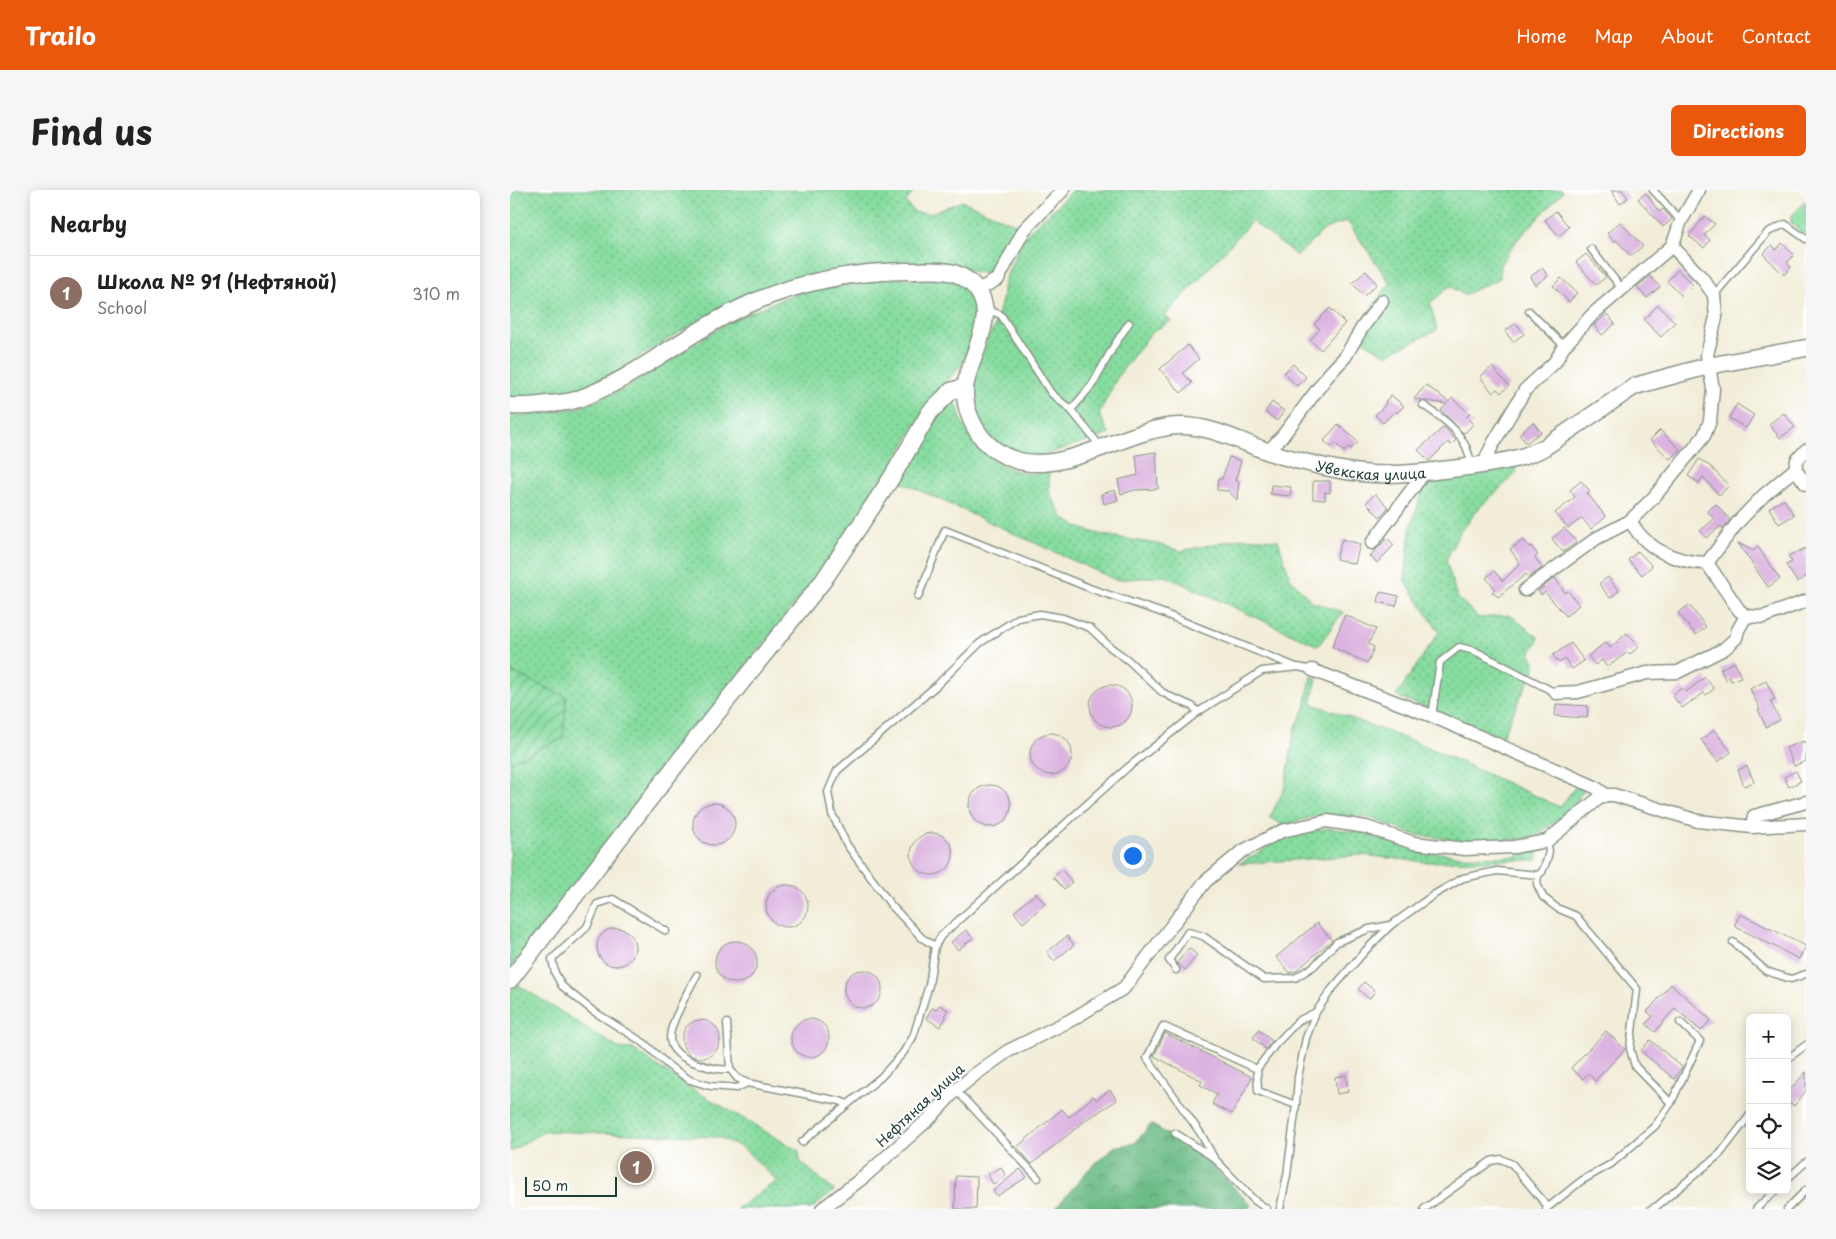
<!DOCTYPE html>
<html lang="en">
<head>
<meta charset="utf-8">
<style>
  :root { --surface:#fff; --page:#f6f6f6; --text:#222; --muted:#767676; --line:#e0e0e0; --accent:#ea580c }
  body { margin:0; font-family:"Playpen Sans",sans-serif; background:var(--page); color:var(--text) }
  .controls { position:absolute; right:15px; bottom:15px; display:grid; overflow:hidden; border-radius:8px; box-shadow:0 2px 12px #0003 }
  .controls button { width:45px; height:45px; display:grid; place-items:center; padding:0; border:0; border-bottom:1px solid var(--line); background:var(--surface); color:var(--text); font:25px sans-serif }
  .scale { position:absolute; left:15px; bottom:12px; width:92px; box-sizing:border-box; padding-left:5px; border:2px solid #1f3d34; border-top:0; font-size:14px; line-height:18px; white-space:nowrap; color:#1f3d34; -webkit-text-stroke:4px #fff; paint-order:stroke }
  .you { position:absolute; left:622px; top:665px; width:18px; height:18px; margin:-12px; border:4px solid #fff; border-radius:50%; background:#1a73e8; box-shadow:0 0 0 8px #1a73e833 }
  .badge { display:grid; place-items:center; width:32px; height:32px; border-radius:50%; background:var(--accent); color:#fff; font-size:16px; font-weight:700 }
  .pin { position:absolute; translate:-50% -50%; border:2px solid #fff; box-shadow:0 1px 5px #0006 }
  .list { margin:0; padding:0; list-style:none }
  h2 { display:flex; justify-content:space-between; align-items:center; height:65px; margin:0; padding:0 20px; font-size:21px }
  h2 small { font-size:16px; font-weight:400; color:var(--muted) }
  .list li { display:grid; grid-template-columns:32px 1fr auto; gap:15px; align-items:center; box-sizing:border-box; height:75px; padding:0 20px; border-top:1px solid var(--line) }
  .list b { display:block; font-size:19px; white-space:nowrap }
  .list p { margin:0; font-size:16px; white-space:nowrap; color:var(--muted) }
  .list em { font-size:16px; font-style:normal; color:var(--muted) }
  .icon { flex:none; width:28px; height:28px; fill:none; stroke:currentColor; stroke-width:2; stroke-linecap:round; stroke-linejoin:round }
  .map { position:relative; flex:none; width:1296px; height:1019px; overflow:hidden; border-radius:8px }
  header { display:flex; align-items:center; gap:30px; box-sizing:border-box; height:70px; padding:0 25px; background:var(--accent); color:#fff }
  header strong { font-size:24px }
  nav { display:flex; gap:28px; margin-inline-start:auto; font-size:18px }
  .intro { display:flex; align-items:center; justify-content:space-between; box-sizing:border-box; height:120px; padding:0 30px }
  h1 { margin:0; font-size:35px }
  .button { padding:12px 22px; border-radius:8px; background:var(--accent); color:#fff; font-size:18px; font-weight:700 }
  main { display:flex; gap:30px; padding:0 30px }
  aside { flex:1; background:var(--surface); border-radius:8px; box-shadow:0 2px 12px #0003 }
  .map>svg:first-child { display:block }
  .grass { fill:url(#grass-dots); stroke:#528c6a }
  .forest { fill:url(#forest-crowns); stroke:#467c5d }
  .garden { fill:url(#garden-furrows); stroke:#528c6a }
  .building { fill:#dcb4e1 }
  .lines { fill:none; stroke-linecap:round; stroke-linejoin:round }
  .service-casing { stroke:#889586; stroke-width:9 }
  .minor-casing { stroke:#889586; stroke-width:15 }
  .tertiary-casing { stroke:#889586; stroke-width:19 }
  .service { stroke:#fff; stroke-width:6 }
  .minor { stroke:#fff; stroke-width:12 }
  .tertiary { stroke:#fff; stroke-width:16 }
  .labels { text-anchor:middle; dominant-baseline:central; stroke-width:4; stroke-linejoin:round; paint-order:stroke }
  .street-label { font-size:14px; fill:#1f3d34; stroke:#fff }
</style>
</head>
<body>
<header>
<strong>Trailo</strong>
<nav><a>Home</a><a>Map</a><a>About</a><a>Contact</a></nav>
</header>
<div class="intro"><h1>Find us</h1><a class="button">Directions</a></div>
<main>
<aside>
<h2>Nearby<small></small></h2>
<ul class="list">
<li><span class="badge" style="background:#8d6e63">1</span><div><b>Школа № 91 (Нефтяной)</b><p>School</p></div><em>310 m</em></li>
</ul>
</aside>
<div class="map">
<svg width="1296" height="1019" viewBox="0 0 1296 1019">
  <defs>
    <pattern id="grass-dots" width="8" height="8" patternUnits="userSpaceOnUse" patternTransform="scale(1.25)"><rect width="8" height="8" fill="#86dc9f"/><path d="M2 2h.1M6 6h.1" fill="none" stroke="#6db482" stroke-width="1.8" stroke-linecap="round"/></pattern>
    <pattern id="forest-crowns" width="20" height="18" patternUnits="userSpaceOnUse" patternTransform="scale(1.25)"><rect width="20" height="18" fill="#6cbc86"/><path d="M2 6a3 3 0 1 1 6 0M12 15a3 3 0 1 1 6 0" fill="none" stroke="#589a6e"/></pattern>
    <pattern id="garden-furrows" width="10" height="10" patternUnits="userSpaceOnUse" patternTransform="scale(1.25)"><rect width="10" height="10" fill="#86dc9f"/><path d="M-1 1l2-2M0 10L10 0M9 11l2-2" fill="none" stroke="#6db482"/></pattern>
  </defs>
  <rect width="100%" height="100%" fill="#fff"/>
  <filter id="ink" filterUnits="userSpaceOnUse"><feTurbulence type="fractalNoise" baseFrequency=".02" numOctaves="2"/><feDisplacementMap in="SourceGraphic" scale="10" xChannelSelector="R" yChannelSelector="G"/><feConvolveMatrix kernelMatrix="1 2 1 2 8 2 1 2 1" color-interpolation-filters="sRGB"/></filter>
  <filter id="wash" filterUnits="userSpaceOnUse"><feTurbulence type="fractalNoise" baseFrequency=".0096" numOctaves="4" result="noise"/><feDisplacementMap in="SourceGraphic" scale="20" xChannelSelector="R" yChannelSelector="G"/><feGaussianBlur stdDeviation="1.12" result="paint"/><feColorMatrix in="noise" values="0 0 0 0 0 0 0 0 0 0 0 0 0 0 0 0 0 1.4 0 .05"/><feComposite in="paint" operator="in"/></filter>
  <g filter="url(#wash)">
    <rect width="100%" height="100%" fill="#f2edd8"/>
    <g class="grass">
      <path d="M0,0H404L396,12L404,22L419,24L452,11L509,36L488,77L480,83L464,82L443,75L426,72L356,76L278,90L209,118L102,184L64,202L12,209L0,208Z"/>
      <path d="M562,0H1052L1053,2L1007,50L990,75V88L954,105L940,96L920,113L927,140L876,165L852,150L846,139L880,93L837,31L815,39L787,66L742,31L655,126L661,131L641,143L608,186L589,224L599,244L530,266L513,265L497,259L482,249L468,228L462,207L465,182L478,148L485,136L492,110L494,92L506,63L520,40L545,18Z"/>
      <path d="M1296,11V46L1291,43L1281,33V26Z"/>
      <path d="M441,88L453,95L462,105L467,117V129L462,151L451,175L420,211L375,287L312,379L0,778V572L53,548L56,508L0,481V224L12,226L69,218L114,199L219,132L283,104L374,89Z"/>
      <path d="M443,210C450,217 449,226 453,235C468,265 505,291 539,282V302L554,329L573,339L593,345L647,354L671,361L733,348L768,350L780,388L802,412L833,422L808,456L656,386L606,390L391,292L416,237Z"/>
      <path d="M1005,276L1007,283L970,317L950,342L936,370L947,407L969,428L1000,425L1029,448L1020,464L1026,475L992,547L886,506L929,442L895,391L900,340L916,289Z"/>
      <path d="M801,486L807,489L801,513L913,555L1050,617L1066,596L1074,600L1060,620L1025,647L1006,650L956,651L906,645L857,627L815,624L772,635L760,627L775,597L785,538L795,518Z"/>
      <path d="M819,638L857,644L903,660L953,666L1005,667L1027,661V670L915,672L852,665L729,674L775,647Z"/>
      <path d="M7,794L108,858L123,859L172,893L289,961L290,971L324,1001L301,1019H226L267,991L233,958L208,947L34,941L0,962V802Z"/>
    </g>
    <path class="forest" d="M641,934L695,968L741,1015L738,1019H545L578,980L604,957L625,953Z"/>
    <path class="garden" d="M0,481L56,507L53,548L0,572Z"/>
    <g id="blocks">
      <g class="building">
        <path d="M1101,0H1112L1118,8L1110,14Z"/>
        <path d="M1136,3L1149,22L1153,19L1162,29L1153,37L1128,9Z"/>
        <path d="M1046,21L1059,37L1049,46L1035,30Z"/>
        <path d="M1195,26L1205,34L1194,45L1200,50L1194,58L1179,46Z"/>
        <path d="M1110,32L1133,56L1121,66L1106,50L1104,52L1097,43Z"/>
        <path d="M1272,53L1284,65L1277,73L1281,77L1274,85L1253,64L1262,55L1266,60Z"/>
        <path d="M1076,64L1096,87L1086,95L1066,72Z"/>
        <path d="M1032,78L1038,86L1025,95L1020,87Z"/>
        <path d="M1168,80L1183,95L1172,106L1157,91Z"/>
        <path d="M856,81L867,94L854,106L842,93Z"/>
        <path d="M1140,86L1150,97L1137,108L1127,97Z"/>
        <path d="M1051,88L1067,103L1059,112L1043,96Z"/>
        <path d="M1148,115L1165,132L1151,147L1134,130Z"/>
        <path d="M820,118L835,133L811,160L800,150L810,139L804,134Z"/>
        <path d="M1097,124L1105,134L1092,145L1084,135Z"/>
        <path d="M1006,133L1014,144L1003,152L995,141Z"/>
        <path d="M678,155L689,169L673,183L682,193L671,203L650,179Z"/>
        <path d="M783,174L796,187L787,196L774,183Z"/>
        <path d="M982,177L999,196L991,203L987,199L983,203L970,187Z"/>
        <path d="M916,195L939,212L942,208L960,224L956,227L963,234L956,242L953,243L931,220L937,214L904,209Z"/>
        <path d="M881,205L894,216L887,223L885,221L873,233L865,225L876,214L875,212Z"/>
        <path d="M762,212L774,221L767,231L755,222Z"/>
        <path d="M1227,214L1244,225L1236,238L1219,228Z"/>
        <path d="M1274,223L1285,237L1270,248L1259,234Z"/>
        <path d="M1023,232L1031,242L1016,253L1009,244Z"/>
        <path d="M828,234L848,252L841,259L839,257L834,262L825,253L821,257L814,251Z"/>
        <path d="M934,237L946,250L941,255L938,252L919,271L908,260Z"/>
        <path d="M1150,240L1170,259L1160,269L1140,250Z"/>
        <path d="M646,262L648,299L625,300L611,304L608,290L628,285L626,265Z"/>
        <path d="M719,267L731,271L725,291H729L727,310L718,301L707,300L708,289H712Z"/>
        <path d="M1189,269L1200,276L1219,296L1209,305L1193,287L1189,293L1178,286Z"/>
        <path d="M803,291H820V303L815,302V310L803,309Z"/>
        <path d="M1071,291L1080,301L1077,303L1096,327L1081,339L1072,328L1058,338L1045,323L1065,307L1060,300Z"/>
        <path d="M761,295L781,297L780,306L760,304Z"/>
        <path d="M605,300L608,310L594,314L591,304Z"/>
        <path d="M865,304L878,317L870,327L856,313Z"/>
        <path d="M1274,309L1284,325L1269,334L1259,318Z"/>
        <path d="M1206,314L1220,330L1213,339L1211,336L1196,348L1190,341L1204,329L1197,321Z"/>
        <path d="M1054,338L1067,352L1053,362L1042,349Z"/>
        <path d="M877,348L884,355L867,373L860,366Z"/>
        <path d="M832,349L850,354L845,374L826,369Z"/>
        <path d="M1014,350L1019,357L1021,356L1028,365L1025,367L1032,378L1019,387L1016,384L988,407L982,402L985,398L976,388L984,381L993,391L1010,374L1000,359Z"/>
        <path d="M1228,353L1243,361L1248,357L1270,389L1258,397Z"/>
        <path d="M1296,358V387L1287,392L1276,375L1282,372L1278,366Z"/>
        <path d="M1128,361L1142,376L1132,385L1118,370Z"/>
        <path d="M1098,387L1109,401L1100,408L1089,394Z"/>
        <path d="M1045,388L1055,403L1058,401L1069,415L1056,426L1035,402L1031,405L1028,401Z"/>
        <path d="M870,402L889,406L886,416L868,412Z"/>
        <path d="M1179,415L1196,437L1186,445L1168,423Z"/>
        <path d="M835,425L866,439L858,454L864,457L858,473L822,457Z"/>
        <path d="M1117,443L1129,457L1120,464L1118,462L1097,477L1092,470L1085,475L1078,466L1096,452L1100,458Z"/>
        <path d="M1061,453L1074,471L1062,479L1055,469L1049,473L1043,465Z"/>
        <path d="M1224,472L1231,487L1221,491L1219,487L1216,490L1210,479Z"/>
        <path d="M1195,487L1204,499L1196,505L1194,503L1172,518L1162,505L1172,498L1176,502Z"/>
        <path d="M1256,491L1265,509L1260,511L1270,530L1256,537L1248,520L1250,519L1240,499Z"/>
        <circle cx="601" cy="516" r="21"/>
        <path d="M1046,514L1078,516L1077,528L1045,526Z"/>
        <path d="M1204,540L1221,562L1208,572L1191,550Z"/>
        <circle cx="541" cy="564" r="21"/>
        <path d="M1294,551L1296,557V571L1284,576L1276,558Z"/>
        <path d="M1237,576L1244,592L1234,596L1228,580Z"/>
        <path d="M1286,581L1291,591L1279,597L1274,587Z"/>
        <circle cx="480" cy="616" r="21"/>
        <circle cx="204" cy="634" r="21"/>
        <circle cx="422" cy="664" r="21"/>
        <path d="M552,680L562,692L554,699L543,687Z"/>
        <circle cx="277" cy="716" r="21"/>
        <path d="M526,703L535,714L513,733L504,722Z"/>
        <path d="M1230,724L1296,756L1289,769L1224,736Z"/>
        <path d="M807,733L822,750L786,781L780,783L766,767Z"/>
        <circle cx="106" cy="757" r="19"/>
        <path d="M456,740L463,748L448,760L441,752Z"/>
        <path d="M557,746L564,755L544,771L537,762Z"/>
        <circle cx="226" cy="772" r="21"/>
        <path d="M679,758L687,765L675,780L667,773Z"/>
        <circle cx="353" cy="799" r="19"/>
        <path d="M854,792L865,801L859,809L848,799Z"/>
        <path d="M1161,794L1201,830L1191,841L1165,818L1145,842L1136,834L1143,826L1137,822Z"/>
        <path d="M429,815L438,820L434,826L436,828L430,837L416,828L422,818L426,820Z"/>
        <circle cx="300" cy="848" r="19"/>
        <circle cx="191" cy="849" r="19"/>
        <path d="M749,840L762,851L756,859L743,848Z"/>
        <path d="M1096,841L1115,859L1085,891L1078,883L1073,889L1061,878Z"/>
        <path d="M655,843L742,887L722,924L702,914L707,904L690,895L692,891L644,866Z"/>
        <path d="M1140,850L1172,877L1164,889L1131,861Z"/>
        <path d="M1296,882V901L1284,916L1277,910V903Z"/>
        <path d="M836,885L838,902L827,904L825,887Z"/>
        <path d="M600,900L607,910L581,927V926L522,974L507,957L552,919L559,927L584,906L586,910Z"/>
        <path d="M491,977L496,986L483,994L478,985Z"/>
        <path d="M510,979L517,987L487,1006L483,1001Z"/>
        <path d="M446,986L467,987L466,1019H445Z"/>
      </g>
    </g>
  </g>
  <g filter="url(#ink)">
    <use href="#blocks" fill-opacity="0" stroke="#889586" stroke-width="1"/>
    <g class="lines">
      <defs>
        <g id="service">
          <path d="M1143,0L1171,31"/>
          <path d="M1081,59L1112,99"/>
          <path d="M1204,105L1258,42L1275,34L1296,49"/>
          <path d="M476,119L491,125L541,203L561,220L590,256"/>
          <path d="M1019,121L1054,156"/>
          <path d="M913,215C936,230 958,246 961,275"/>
          <path d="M561,220L582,195L605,154L619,133"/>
          <path d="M408,407L435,340L582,399L650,422L786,477"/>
          <path d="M922,526L930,472L949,457L965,461L1046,503"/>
          <path d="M1037,651L1039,661L1037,670L1032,682L1028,685L1027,694L1033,707L1047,718L1066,726L1127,799L1120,859L1125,876L1161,913"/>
          <path d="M156,741L103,709L87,714L77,737L42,769L45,783L52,796L83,821L134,853L159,876L180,890L200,896L227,898L237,893"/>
          <path d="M1223,752L1256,781L1281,789L1296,784"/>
          <path d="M425,756L412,748L381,715L337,655L322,624L318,602L327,581L426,496L470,453L508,428L530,424L553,428L580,438L600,457L618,470L652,502L661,507L682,516L688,522"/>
          <path d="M666,780L659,770L678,742L693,746L754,789L785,788L804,776L827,752L859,739L881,735L925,704L953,688L987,681L1028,685"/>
          <path d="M187,785C180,797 174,808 169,820C157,844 153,860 183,872C194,876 208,881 220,879"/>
          <path d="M217,833L220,879L227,888L237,893L330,911L337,914"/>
          <path d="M1277,869L1296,855"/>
          <path d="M747,879L748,901L786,915"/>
          <path d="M446,900L528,988"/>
          <path d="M665,943L704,968L744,1010L757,1019"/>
          <path d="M292,952L371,887L393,863L403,847L419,795L425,756L431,746L617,578L688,522L752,481L788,477L802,480"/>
          <path d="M704,968L691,944L637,868L653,836L747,879L765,855L788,831L806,822L822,799L855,761L881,735"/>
          <path d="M1277,989L1296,972"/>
          <path d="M770,1019L777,985L786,915L788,887L796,848L806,822"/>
          <path d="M914,1019L981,971L991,969L1002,974L1038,1017"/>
          <path d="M1036,1019L1071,991L1101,974L1145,936L1161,913L1190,851L1170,832"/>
          <path d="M1141,1019L1147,1016L1210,964L1240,925"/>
          <path d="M1246,1019L1266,1000"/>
          <path d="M1277,1019L1296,1000"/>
        </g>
        <g id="minor">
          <path d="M468,100L488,89L514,40L553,0"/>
          <path d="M758,262L774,244L819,184L835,167L852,138L872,111"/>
          <path d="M977,274V266L984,252L1015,200L1045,172L1054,156L1083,124L1162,56L1171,31L1189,0"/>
          <path d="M1285,279L1296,294"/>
          <path d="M1120,331C1124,336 1127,343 1132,347C1147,364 1175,373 1197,373L1229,420L1236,426"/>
          <path d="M862,353L914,283"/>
          <path d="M1197,373L1228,332L1254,305L1285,279L1287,270L1296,260"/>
          <path d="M1015,400L1087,348L1120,331L1144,307L1194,246L1200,231L1203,199L1197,165L1206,127L1204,105L1192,88L1162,56"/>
          <path d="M802,480L922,526L1085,597L1096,605"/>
          <path d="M1046,503L1068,502L1137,483L1168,482L1214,459L1226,448L1228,440L1236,426L1253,427L1296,411"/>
          <path d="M1242,637L1244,626L1296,612"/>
          <path d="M312,1019L355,986L421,927L446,900L467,883L498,861L561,830L614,798L695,692L731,662L772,641L817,631L856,637L904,653L955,659L1004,657L1037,651L1088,609L1096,605H1104L1188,631L1242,637L1296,634"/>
        </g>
        <g id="tertiary">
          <path id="s1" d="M0,216C13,217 24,216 37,214C47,213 59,213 68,209C122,190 165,152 215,126C270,96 333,82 396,81C410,81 425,79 439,82C447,83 455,88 461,93C494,123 458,164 455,199C454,218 464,242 479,255C534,304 608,238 669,236C703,235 734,254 765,264C797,273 830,282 863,284C895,285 926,281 957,277C984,273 1010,271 1035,257L1125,196L1198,176L1296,158"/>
          <path d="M0,790L186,549L313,391L382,287L420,222L441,201L455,197"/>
        </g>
      </defs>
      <use href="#service" class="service-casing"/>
      <use href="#minor" class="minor-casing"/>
      <use href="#tertiary" class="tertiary-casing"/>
      <use href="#service" class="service"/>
      <use href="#minor" class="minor"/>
      <use href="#tertiary" class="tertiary"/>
    </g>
  </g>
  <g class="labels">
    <g class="street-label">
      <text stroke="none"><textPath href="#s1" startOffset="1068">Увекская улица</textPath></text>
      <text transform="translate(410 915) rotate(-43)">Нефтяная улица</text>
    </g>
  </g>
</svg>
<div class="controls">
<button>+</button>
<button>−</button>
<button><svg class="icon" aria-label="locate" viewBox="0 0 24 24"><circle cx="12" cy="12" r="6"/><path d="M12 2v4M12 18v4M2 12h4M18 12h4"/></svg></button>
<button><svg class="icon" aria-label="layers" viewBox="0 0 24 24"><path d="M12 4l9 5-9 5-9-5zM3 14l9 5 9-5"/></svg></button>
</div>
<div class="scale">50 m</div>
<div class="you"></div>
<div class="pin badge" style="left:126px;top:977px;background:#8d6e63">1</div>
</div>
</main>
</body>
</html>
